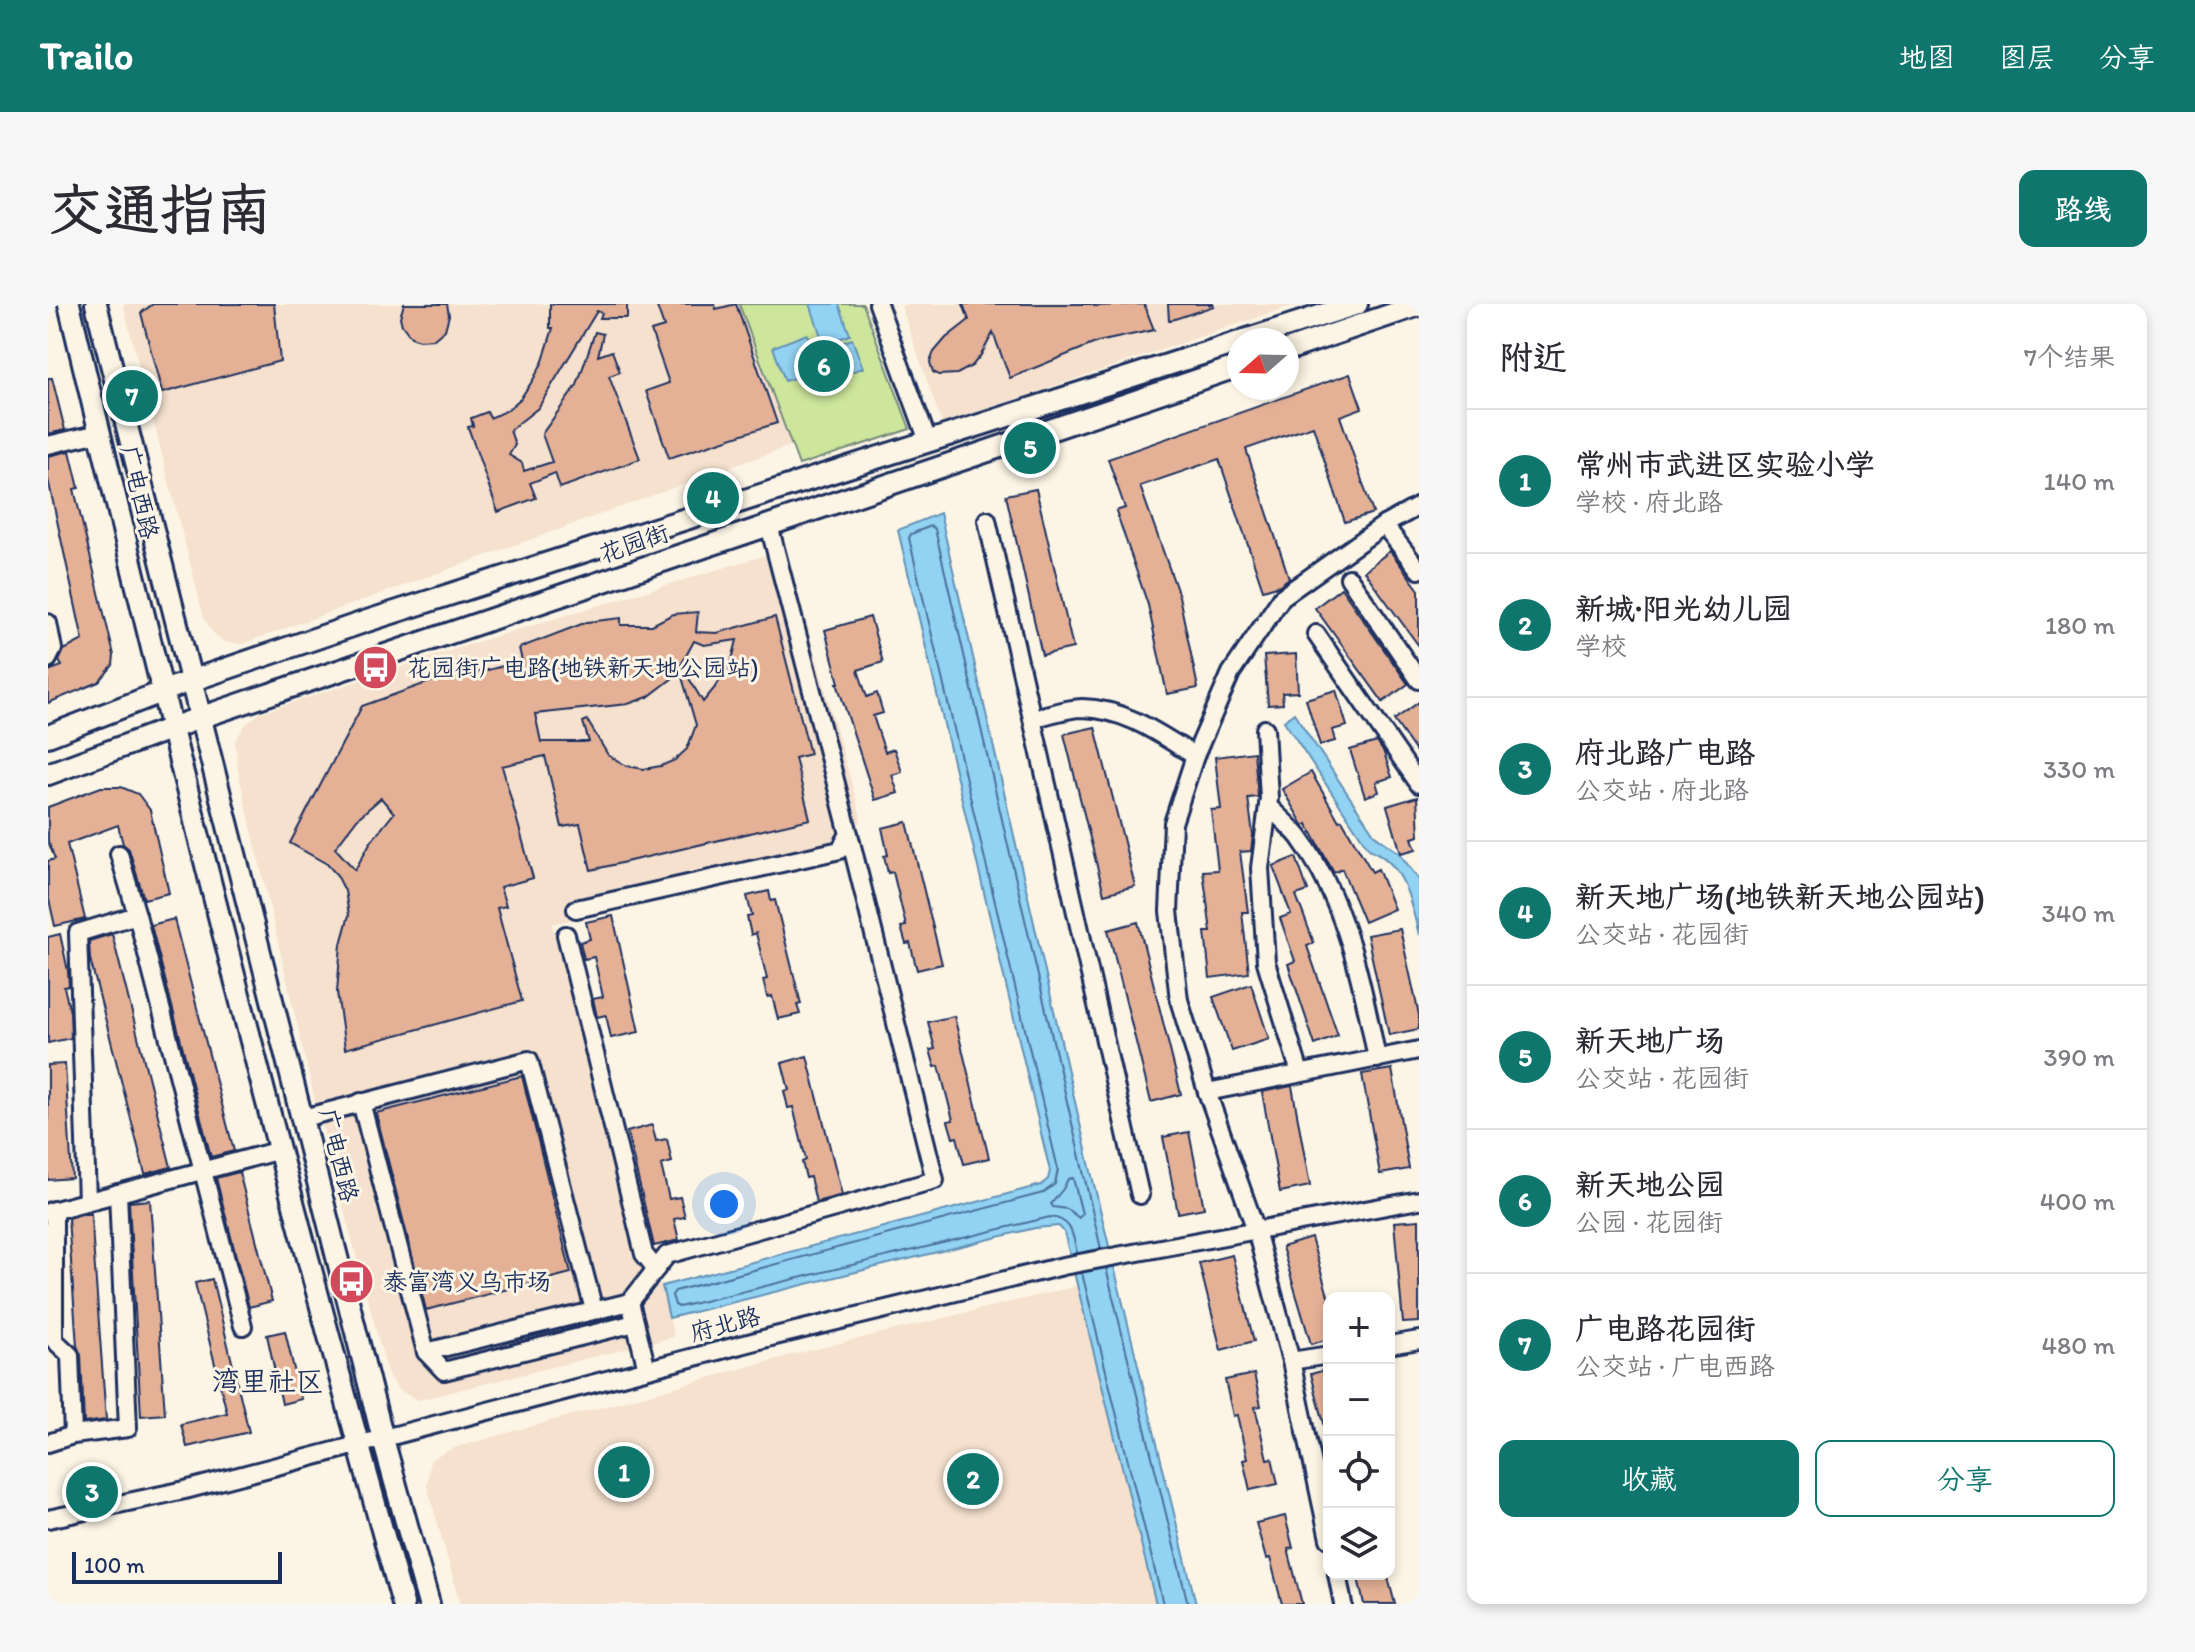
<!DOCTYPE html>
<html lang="zh">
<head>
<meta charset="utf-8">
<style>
  :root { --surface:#fff; --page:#f7f7f7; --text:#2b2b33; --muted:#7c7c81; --line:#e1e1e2; --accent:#0f766e }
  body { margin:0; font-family:Itim,"LXGW WenKai TC",sans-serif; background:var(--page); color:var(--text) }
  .controls { position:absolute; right:24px; bottom:24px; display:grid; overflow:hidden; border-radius:16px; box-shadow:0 4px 12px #0003 }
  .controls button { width:72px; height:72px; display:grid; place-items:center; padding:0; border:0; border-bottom:2px solid var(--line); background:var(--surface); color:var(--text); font:40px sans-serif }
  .compass { position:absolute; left:1179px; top:24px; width:72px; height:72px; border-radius:50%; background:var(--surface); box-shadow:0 4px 12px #0003; rotate:250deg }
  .scale { position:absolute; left:24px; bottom:20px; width:210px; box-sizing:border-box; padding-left:8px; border:4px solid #1b2f5e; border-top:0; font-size:22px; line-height:28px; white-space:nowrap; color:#1b2f5e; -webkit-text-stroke:6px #fcf5e5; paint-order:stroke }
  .you { position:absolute; left:676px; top:900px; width:28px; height:28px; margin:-20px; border:6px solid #fff; border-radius:50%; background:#1a73e8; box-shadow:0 0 0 12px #1a73e833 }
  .badge { display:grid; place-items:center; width:52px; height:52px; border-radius:50%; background:var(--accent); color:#fff; font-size:26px; font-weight:700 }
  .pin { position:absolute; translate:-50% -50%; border:4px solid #fff; box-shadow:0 2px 8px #0006 }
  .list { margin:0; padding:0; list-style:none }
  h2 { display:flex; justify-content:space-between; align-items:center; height:104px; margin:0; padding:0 32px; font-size:34px }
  h2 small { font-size:26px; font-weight:400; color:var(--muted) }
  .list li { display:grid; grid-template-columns:52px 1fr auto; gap:24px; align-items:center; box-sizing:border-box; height:144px; padding:0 32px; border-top:2px solid var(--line) }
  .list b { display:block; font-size:30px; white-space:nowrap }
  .list p { margin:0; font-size:26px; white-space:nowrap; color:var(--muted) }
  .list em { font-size:26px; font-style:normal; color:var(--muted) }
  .actions { display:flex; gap:16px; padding:24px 32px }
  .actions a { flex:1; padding:18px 0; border:2px solid var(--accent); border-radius:16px; text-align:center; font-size:28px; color:var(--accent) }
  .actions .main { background:var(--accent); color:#fff }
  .icon { flex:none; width:44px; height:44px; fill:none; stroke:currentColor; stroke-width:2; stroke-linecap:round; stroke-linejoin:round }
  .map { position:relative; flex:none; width:1371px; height:1300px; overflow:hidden; border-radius:16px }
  header { display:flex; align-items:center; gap:48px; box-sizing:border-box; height:112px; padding:0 40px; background:var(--accent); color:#fff }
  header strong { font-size:38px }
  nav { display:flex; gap:44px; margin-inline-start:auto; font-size:28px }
  .intro { display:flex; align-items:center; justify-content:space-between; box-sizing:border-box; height:192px; padding:0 48px }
  h1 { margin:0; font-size:56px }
  .button { padding:20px 36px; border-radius:16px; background:var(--accent); color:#fff; font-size:28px; font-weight:700 }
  main { display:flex; gap:48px; padding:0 48px }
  aside { flex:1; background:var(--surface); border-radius:16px; box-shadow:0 4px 12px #0003 }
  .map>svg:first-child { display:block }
  .built { fill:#f5e1ce }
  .green { fill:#cde69c; stroke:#748a7d; stroke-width:2 }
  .water { fill:#92d2f3; stroke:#6291b7; stroke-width:2 }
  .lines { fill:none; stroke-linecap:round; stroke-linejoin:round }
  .shore { stroke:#4b709a; stroke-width:2 }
  .building { fill:#e4b197; stroke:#1b2f5e; stroke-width:2; fill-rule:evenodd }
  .minor-casing { stroke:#1b2f5e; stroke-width:22 }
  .major-casing { stroke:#1b2f5e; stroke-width:26 }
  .minor { stroke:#fcf5e5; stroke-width:16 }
  .major { stroke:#fcf5e5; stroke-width:20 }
  .labels { text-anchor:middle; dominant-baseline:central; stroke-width:6; stroke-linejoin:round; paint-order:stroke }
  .street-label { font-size:24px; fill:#1b2f5e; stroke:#fcf5e5 }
  .poi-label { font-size:24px; fill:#1b2f5e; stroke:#fcf5e5; text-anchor:start }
  .quarter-label { font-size:28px; fill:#1b2f5e; stroke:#fcf5e5 }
</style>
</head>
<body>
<header>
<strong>Trailo</strong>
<nav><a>地图</a><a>图层</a><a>分享</a></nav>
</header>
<div class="intro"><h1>交通指南</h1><a class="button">路线</a></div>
<main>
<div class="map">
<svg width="1371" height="1300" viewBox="0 0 1371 1300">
  <rect width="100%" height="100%" fill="#fcf5e5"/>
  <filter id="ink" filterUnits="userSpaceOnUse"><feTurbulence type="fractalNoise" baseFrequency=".0125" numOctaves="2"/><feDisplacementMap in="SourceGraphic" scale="16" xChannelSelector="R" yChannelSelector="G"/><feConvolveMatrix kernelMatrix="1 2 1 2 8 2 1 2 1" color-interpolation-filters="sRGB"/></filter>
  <g filter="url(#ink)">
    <g class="built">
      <path d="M75,0H691L744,141L194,340L176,338L164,328L156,314Z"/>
      <path d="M858,0H1249L894,120L853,2Z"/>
      <path d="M738,245L813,513L803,555L504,620L589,953L614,982L626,1033L371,1096L351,1087L340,1071L267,797L190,467L187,437L198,420L212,409L432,337Z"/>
      <path d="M1029,982L1108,1300H412L379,1181L382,1156L405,1144L743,1051Z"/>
    </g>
    <path class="green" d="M691,0H815L862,125L751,161Z"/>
    <g class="water">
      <path d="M762,0H791L802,31L776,41Z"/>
      <path d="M759,30L765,46L762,47L760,44L750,48L754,57L764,54L763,50L766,49L771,65L737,77L725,43Z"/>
      <path d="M804,35L815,64L788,73L778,44Z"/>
      <path d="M892,209L1044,872L1148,1300H1108L1016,928L1011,922L987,924L621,1014L614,982L993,881L1000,875L1002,867L850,226Z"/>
      <path d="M1246,409L1327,531L1351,549L1371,576V631C1362,596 1357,560 1321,545L1236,417Z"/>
    </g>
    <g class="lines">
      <g class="shore">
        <path d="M1025,874L1034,910L1031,914L1019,905L1005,903L1003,900L1015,885L1020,875Z"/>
        <path d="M1029,949C1025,931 1024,915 1002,913L631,1003L627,1001L624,991L627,987L995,889L1007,880L1010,865L861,234L863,230L883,222L887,225L1053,945"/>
        <path d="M1058,964L1140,1300"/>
        <path d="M1034,969L1115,1300"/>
      </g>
    </g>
    <g class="building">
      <path d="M105,0H226L232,57L114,89L93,9Z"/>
      <path d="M356,0H399L401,11L397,26L386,35L371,36L363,33L354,21L352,13Z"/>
      <path d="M502,0H579V14H552L554,9L549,7L490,104L462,126L467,141L461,151L474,159L476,167L504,158L494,130L529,81L547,28L555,30L550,52L564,47L572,68L561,72L592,155L512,184L507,169L482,179L488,194L450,208L420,123L425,122L423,114L439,108L442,114L458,107L472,95L485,76L495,57L505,24H502Z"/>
      <path d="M608,0H667L668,5L688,0L729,119L621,154L598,87L621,79L603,27L616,23Z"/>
      <path d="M915,0H1045L1046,2L1096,0L1106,26L1050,38L962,74L945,29L933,51L924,62L909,70L891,71L885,68L882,58L886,48L898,34L921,16Z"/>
      <path d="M1120,0H1165L1166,2L1121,17Z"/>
      <path d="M1302,70L1314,104L1292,112L1325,209L1297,218L1265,122L1198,145L1241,274L1232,281L1215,286L1171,155L1092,182L1131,292L1150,384L1119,390L1100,301L1068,207L1077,204L1060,155Z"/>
      <path d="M0,74H4L17,126L0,130Z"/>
      <path d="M22,147L31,184L26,185L66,351L65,361L51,378L0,399V367L14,362L11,357L16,346L35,336L0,175V152Z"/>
      <path d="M988,185L1025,344L994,351L958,191Z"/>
      <path d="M1342,247L1371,286V342L1316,267Z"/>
      <path d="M1293,284L1360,380L1335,398L1267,304Z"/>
      <path d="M650,308L648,328L669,329L727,313L762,450L747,454L762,515L543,566L532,520L514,523L497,452L454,462L485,574L452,583L458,602L449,604L474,697L297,745L289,688L293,640L301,611L297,587L289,571L279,560L242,539L314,402L415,366L417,372L474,357L471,344L539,318L573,314V321H604L625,310ZM689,336L684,356L669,381L655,398L639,371L634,373L648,421L639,445L627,456L613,462L596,465L579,462L560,451L539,416L535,418L541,438H493L487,410L580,400L600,393L634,367L631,365L646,337L656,341ZM333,494L346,509L322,539L307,566L287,544L310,514Z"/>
      <path d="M822,313L835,358L810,366L819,393L829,389L835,409L825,412L837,448L846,445L854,468L844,471L850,489L827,496L789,379H791L777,326Z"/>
      <path d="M1248,350L1250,388L1234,389L1235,400L1220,401L1216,352Z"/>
      <path d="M1288,386L1299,422L1284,426L1287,437L1272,441L1258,395Z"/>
      <path d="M1371,398V452L1346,416Z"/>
      <path d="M1047,423L1087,582L1056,590L1016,430Z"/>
      <path d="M1329,438L1336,449L1344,473L1328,478L1331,488L1317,493L1302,446Z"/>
      <path d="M1206,448L1210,493L1200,494L1205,531L1203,547L1192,548L1200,608H1194L1201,669L1162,674L1157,628H1163L1155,567L1170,566L1163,506L1173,505L1167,453Z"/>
      <path d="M1263,468L1291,517L1294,516L1324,568L1330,565L1346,605L1316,618L1294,565L1286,569L1259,520L1256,522L1254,519L1234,485Z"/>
      <path d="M53,483H73L90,490L102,506L121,589L96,595L81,545L75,540L70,521L19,540L37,615L7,622L0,591V557L7,555L0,537V503Z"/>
      <path d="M1369,493L1371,532L1364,534L1368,545L1353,549L1339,502Z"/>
      <path d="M859,518L894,660L869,666L862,639L858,640L853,623L858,622L845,568L840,569L836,552L840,551L834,524Z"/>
      <path d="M1248,553L1260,587L1248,591L1266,639L1259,642L1290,732L1267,741L1240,660L1247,657L1232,614L1243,610L1225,562Z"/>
      <path d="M721,587L723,597L727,596L753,700L749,701L752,710L730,715L724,692L719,693L715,676L719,675L708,629L703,631L699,613L704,612L699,592Z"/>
      <path d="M565,612L591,728L563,734L558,711L549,713L545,695L555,693L546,653L536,655L532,638L542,635L538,618Z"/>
      <path d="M126,615L186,847L163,853L103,621Z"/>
      <path d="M1090,618L1133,790L1103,798L1060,626Z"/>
      <path d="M1352,625L1371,711V725L1341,731L1319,631Z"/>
      <path d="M12,630L20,667L21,682L16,683L22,708L23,734L0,739V633Z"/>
      <path d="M64,630L123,863L97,870L42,655L41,637Z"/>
      <path d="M1203,680L1221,735L1184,747L1165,693Z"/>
      <path d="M906,712L941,854L916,860L909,833L905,834L900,817L905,816L891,762L887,763L882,746L887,745L880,718Z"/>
      <path d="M759,752L794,891L768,898L762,873L758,874L754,858L758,856L745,803L740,804L736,787L741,786L734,759Z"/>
      <path d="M17,760L24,874L0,876V761Z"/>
      <path d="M1344,765L1361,865L1332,870L1314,770Z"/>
      <path d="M474,772L523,969L378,1006L328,809Z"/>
      <path d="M1244,782L1262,882L1232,888L1214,788Z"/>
      <path d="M604,821L608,837L619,835L624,858L613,861L621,895L632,893L637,913L626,915L631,936L606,942L579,828Z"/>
      <path d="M1141,828L1156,904L1130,909L1115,833Z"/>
      <path d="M191,868L224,997L201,1003L168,874Z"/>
      <path d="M102,896L117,1110L93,1112L81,898Z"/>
      <path d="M34,910H43L58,1116L36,1119L33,1051L29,1042L20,914Z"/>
      <path d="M1371,916V1018L1355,1019L1346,918Z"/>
      <path d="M1263,934L1281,995V1035L1263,1040L1234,943Z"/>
      <path d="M1184,951L1206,1037L1173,1046L1151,959Z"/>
      <path d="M164,975L201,1128L139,1143L133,1120L179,1109L147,979Z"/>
      <path d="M237,1027L253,1095L234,1100L219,1031Z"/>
      <path d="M1281,1065V1122L1277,1123L1263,1070Z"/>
      <path d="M1206,1070L1213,1102L1207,1103L1219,1155L1224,1154L1230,1180L1202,1186L1195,1156L1199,1155L1189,1111L1185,1112L1177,1076Z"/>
      <path d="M1237,1212L1245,1244L1240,1245L1254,1300H1234L1222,1254L1218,1255L1208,1219Z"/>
      <path d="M1309,1270H1339L1347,1300H1316Z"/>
    </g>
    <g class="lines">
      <defs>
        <g id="minor">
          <path d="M830,0L880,137"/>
          <path d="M0,141L51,129"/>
          <path d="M939,216L1092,891"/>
          <path d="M1336,221L1371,266"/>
          <path d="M1301,274L1371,376"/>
          <path d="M0,319L5,345L0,355"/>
          <path d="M1268,330L1371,480"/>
          <path d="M986,414C1001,411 1019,404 1034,404C1078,405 1111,430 1147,452"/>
          <path d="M1217,425L1221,494L1212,564L1218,658L1252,769"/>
          <path d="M1220,502C1230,512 1242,522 1251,533C1298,598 1314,677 1329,755"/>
          <path d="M71,550L89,611L195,1022"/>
          <path d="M528,605L792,546L801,530L721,221"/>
          <path d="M518,631L596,950L608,965"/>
          <path d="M1159,788L1371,746"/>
          <path d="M313,798L378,1048L396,1067L587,1019"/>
          <path d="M255,814L481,756L546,1006"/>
          <path d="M39,897L30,629L89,611"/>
          <path d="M6,906V1036L22,1051L25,1131"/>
          <path d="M0,908L232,846"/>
          <path d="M582,998L619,951L887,876L801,530"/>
          <path d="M1341,1041L1371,1036"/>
          <path d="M378,1048L582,998L599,1065"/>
          <path d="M1243,1057L1281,1051"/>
          <path d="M0,1139L25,1131L80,1124L70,889"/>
          <path d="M0,1215L137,1186L727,1032L1015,962L1371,896"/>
          <path d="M1281,1235L1243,1057L1208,926L1159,788L1131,696L1121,607L1125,519L1147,452L1183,369L1234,293L1336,221L1371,202"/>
          <path d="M1289,1270L1295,1300"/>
        </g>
        <g id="major">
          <path d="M21,0C124,435 233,870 355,1300"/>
          <path d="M48,0L335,1135L381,1300"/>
          <path d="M1197,36L1309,0"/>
          <path d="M1239,46L1371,1"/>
          <path d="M0,432L142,377L319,317L1191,38"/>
          <path d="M0,470L154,413L1191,62"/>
        </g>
      </defs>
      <use href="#minor" class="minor-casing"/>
      <use href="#major" class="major-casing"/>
      <use href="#minor" class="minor"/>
      <use href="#major" class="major"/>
    </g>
  </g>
  <defs>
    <symbol id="bus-disc" viewBox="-11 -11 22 22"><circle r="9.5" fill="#d1495b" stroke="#fcf5e5"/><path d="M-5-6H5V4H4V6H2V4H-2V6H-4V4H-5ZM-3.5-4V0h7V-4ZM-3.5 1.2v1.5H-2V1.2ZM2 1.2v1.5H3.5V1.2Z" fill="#fff"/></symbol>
  </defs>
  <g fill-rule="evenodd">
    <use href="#bus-disc" x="302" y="338" width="51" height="51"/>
    <use href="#bus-disc" x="278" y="952" width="51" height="51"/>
  </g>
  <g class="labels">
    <g class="street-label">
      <text transform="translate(92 188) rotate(77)">广电西路</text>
      <text transform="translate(586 239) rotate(-19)">花园街</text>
      <text transform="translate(291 851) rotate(76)">广电西路</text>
      <text transform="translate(677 1020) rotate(-15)">府北路</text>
    </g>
    <g class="poi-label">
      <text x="359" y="363">花园街广电路(地铁新天地公园站)</text>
      <text x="335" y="977">泰富湾义乌市场</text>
    </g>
    <g class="quarter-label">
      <text x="220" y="1077">湾里社区</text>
    </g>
  </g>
</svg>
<div class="controls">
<button>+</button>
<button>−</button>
<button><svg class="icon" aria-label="locate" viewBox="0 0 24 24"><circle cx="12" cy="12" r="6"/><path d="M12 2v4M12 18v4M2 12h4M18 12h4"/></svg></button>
<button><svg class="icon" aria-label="layers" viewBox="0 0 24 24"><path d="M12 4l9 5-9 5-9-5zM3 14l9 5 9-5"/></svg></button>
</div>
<svg class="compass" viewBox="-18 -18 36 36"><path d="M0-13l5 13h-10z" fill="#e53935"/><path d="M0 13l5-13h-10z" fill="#7c7c81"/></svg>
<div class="scale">100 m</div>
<div class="you"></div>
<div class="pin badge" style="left:576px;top:1168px">1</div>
<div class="pin badge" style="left:925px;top:1175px">2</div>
<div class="pin badge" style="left:44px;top:1188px">3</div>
<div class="pin badge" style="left:665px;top:194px">4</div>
<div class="pin badge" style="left:982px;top:144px">5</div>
<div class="pin badge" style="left:776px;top:62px">6</div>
<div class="pin badge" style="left:84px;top:92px">7</div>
</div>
<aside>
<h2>附近<small>7个结果</small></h2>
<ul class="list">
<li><span class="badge">1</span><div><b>常州市武进区实验小学</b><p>学校 · 府北路</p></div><em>140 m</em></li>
<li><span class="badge">2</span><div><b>新城·阳光幼儿园</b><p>学校</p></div><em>180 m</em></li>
<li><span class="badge">3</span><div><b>府北路广电路</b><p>公交站 · 府北路</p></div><em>330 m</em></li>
<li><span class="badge">4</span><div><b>新天地广场(地铁新天地公园站)</b><p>公交站 · 花园街</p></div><em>340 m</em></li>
<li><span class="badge">5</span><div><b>新天地广场</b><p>公交站 · 花园街</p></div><em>390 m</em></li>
<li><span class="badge">6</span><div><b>新天地公园</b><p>公园 · 花园街</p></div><em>400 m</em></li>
<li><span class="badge">7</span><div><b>广电路花园街</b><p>公交站 · 广电西路</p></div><em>480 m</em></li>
</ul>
<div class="actions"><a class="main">收藏</a><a>分享</a></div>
</aside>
</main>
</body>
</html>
